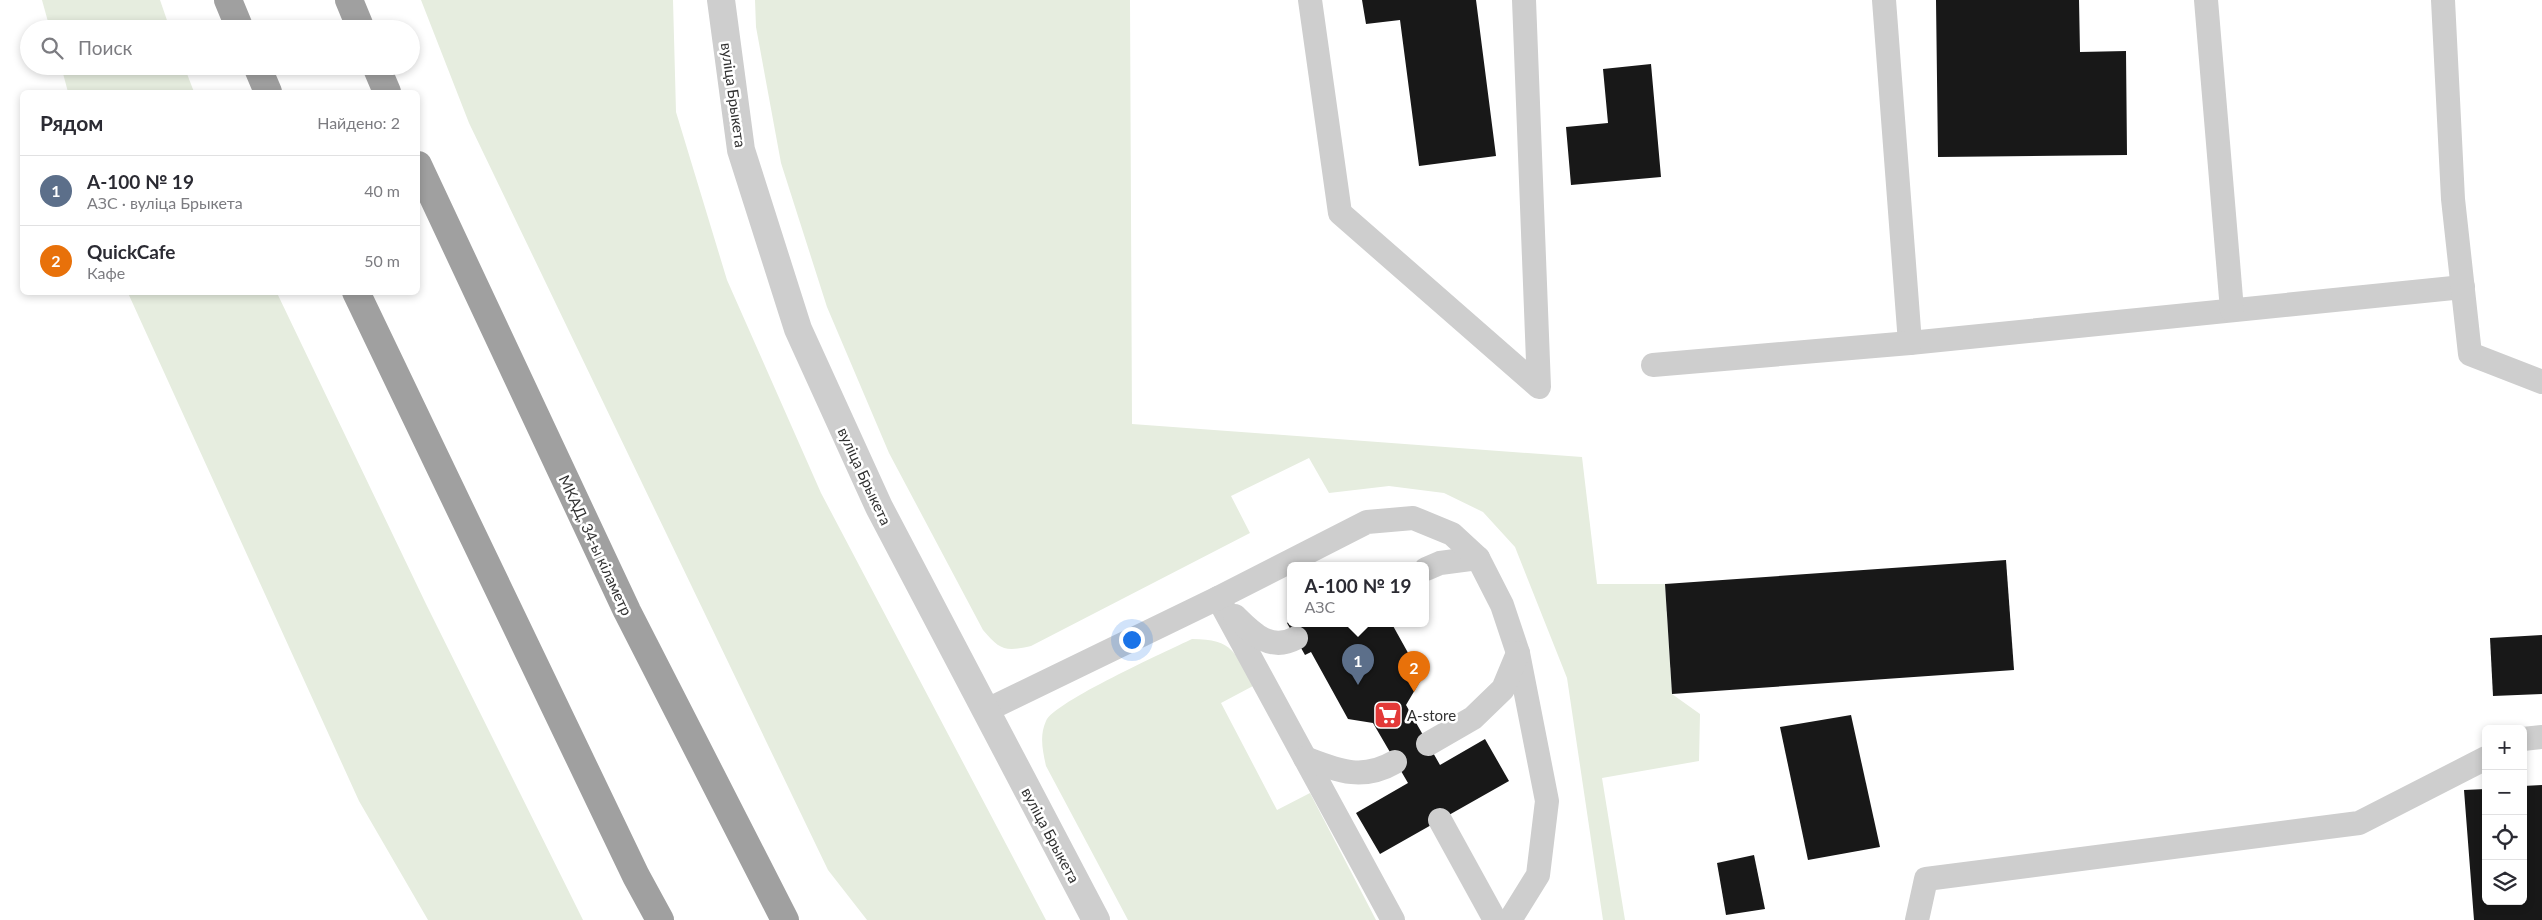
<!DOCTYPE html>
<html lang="ru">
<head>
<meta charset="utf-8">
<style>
  :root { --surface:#fff; --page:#f2f2f3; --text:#2b2b33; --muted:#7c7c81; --line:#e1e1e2; --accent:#e33938 }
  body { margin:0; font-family:Lato,sans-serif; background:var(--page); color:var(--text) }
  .controls { position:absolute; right:15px; bottom:15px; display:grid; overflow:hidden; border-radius:8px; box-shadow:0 2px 8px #0003 }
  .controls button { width:45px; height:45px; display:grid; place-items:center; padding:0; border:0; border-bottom:1px solid var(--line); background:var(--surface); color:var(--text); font:25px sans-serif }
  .you { position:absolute; left:1131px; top:639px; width:18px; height:18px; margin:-12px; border:4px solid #fff; border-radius:50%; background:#1a73e8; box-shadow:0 0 0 8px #1a73e833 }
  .badge { display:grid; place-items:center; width:32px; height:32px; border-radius:50%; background:var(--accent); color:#fff; font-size:16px; font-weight:700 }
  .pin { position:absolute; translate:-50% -41px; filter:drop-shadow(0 1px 2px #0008) }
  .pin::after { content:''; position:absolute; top:26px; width:18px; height:15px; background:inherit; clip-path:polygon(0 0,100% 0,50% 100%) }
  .popup { position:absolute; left:1287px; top:562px; width:142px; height:65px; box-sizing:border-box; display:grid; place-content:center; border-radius:8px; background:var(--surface); filter:drop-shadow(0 1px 4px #0005); font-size:16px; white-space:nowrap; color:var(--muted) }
  .popup b { font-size:19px; color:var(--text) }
  .popup::after { content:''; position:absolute; left:50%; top:100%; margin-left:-10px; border:10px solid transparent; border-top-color:var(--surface) }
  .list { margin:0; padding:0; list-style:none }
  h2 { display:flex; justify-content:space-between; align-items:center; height:65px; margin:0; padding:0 20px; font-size:21px }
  h2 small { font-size:16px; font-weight:400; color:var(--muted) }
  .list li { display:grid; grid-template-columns:32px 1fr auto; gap:15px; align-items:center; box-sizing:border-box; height:70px; padding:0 20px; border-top:1px solid var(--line) }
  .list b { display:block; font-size:19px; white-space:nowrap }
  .list p { margin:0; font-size:16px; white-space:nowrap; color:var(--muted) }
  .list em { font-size:16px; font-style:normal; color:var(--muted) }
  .icon { flex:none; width:28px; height:28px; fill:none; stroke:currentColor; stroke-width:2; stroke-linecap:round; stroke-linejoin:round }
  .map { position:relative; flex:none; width:2542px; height:920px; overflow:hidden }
  .search { position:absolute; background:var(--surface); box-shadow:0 2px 8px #0003; left:20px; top:20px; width:400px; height:55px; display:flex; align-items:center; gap:12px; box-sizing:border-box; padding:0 18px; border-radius:28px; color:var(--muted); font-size:19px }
  .panel { position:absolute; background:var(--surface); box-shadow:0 2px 8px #0003; left:20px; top:90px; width:400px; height:205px; border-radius:8px }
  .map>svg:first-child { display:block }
  .green { fill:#e6eddf }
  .building { fill:#181818 }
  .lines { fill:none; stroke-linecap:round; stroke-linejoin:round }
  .service { stroke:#cecece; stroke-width:24 }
  .tertiary { stroke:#cecece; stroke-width:28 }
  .trunk { stroke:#a0a0a0; stroke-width:28 }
  .labels { text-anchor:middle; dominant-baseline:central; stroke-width:5; stroke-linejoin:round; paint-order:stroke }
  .street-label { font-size:15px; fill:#313131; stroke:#fff }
  .poi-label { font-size:15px; fill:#313131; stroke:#fff; text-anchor:start }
</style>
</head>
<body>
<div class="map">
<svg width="2542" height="920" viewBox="0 0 2542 920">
  <rect width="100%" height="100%" fill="#fff"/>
  <g class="green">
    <path d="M42,0H160L170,29H50Z"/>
    <path d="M421,0H673L676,112L727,280L821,493L1046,920H867L828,870L469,123Z"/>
    <path d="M755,0H1130L1132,424L1582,457L1597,584H1665L1672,694L1700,714L1699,761L1602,778L1625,920H1603L1567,678L1515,547L1483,512L1444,493L1389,486L1329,493L1309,458L1231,496L1250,533L1031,646C1005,652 1000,650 983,630L889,453L827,307L781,163L756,27Z"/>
    <path d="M61,66H184L194,92H68Z"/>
    <path d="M128,293H277L426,604L583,920H428L359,801Z"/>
    <path d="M1192,639C1234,639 1235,653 1253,686L1221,703L1277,810L1310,793L1376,920H1128L1046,766C1043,752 1039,736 1046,721C1054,702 1167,651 1192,639Z"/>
  </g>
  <g class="building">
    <path d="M1362,0H1476L1496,156L1419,166L1400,20L1366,24Z"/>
    <path d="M1936,0H2079L2080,52L2126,51L2127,155L1938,157Z"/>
    <path d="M1651,64L1661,177L1571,185L1566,127L1608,123L1603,69Z"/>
    <path d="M2006,560L2014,670L1672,694L1665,584Z"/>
    <path d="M1290,621V624H1392L1422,678L1406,705L1440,765L1485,739L1509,781L1380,854L1356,813L1408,783L1373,723L1348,719L1311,652L1305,655L1287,623Z"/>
    <path d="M2542,635V694L2493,696L2490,638Z"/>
    <path d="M1851,715L1880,847L1808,860L1780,727Z"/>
    <path d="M2542,785V920H2474L2464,790L2486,789V901H2523V786Z"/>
    <path d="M1754,855L1765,909L1726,915L1717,863Z"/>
  </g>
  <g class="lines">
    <g class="service">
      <path d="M1310,0L1340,213L1539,387L1524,0"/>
      <path d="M1884,0L1910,343L2463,287"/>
      <path d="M2206,0L2232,310"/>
      <path d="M2443,0L2453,199L2470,354L2542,382"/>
      <path d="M1653,365L1910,343"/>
      <path d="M1426,569L1440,563L1478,558"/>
      <path d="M1218,598L1393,920"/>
      <path d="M1235,616C1252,633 1270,652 1296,638"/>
      <path d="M985,711L1218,598L1367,522L1413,518L1452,534L1478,558L1502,605L1518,653L1547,801L1538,875L1510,920"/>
      <path d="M2523,739L2542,737"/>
      <path d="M1428,744L1473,718L1503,689L1518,653"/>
      <path d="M1305,758C1339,771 1362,781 1395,762"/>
      <path d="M1440,820L1495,920"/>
      <path d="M1917,920L1926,879L2359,823L2486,758"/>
    </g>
    <path class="tertiary" d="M721,0L741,150L798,329L879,507L1096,920"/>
    <g class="trunk">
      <path d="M228,0L240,29"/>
      <path d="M349,0L361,29"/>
      <path d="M257,66L268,92"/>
      <path d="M376,66L387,92"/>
      <path d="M418,165L627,611L785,920"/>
      <path d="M356,292L636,876L660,920"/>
    </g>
  </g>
  <defs>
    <symbol id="supermarket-square" viewBox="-11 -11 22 22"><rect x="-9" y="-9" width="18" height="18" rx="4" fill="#e33938" stroke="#fff"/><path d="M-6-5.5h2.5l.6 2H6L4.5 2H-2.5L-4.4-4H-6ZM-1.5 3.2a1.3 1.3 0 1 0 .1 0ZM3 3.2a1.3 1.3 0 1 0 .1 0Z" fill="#fff"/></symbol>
  </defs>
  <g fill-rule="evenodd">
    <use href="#supermarket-square" x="1372" y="699" width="32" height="32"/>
  </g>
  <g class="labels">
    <g class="street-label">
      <text transform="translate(734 95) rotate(82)">вуліца Брыкета</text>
      <text transform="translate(865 476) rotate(65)">вуліца Брыкета</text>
      <text transform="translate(596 545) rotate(65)">МКАД, 34-ы кіламетр</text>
      <text transform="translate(1051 835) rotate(62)">вуліца Брыкета</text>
    </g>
    <g class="poi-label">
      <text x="1407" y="715">А-store</text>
    </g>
  </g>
</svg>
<div class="controls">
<button>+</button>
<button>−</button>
<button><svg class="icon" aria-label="locate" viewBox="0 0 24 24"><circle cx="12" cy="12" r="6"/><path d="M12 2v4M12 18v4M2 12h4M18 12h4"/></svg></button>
<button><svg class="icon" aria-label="layers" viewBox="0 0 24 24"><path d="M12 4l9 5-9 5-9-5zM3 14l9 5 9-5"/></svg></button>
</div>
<div class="you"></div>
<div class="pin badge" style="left:1358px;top:685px;background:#5c6f8a">1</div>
<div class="popup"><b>А-100 № 19</b>АЗС</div>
<div class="pin badge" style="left:1414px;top:692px;background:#e8710a">2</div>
<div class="search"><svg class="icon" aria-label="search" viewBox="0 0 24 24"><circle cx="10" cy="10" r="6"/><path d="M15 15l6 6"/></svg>Поиск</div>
<section class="panel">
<h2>Рядом<small>Найдено: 2</small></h2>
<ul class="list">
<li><span class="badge" style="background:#5c6f8a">1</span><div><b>А-100 № 19</b><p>АЗС · вуліца Брыкета</p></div><em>40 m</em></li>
<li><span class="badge" style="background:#e8710a">2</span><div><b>QuickCafe</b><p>Кафе</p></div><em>50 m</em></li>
</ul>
</section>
</div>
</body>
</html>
